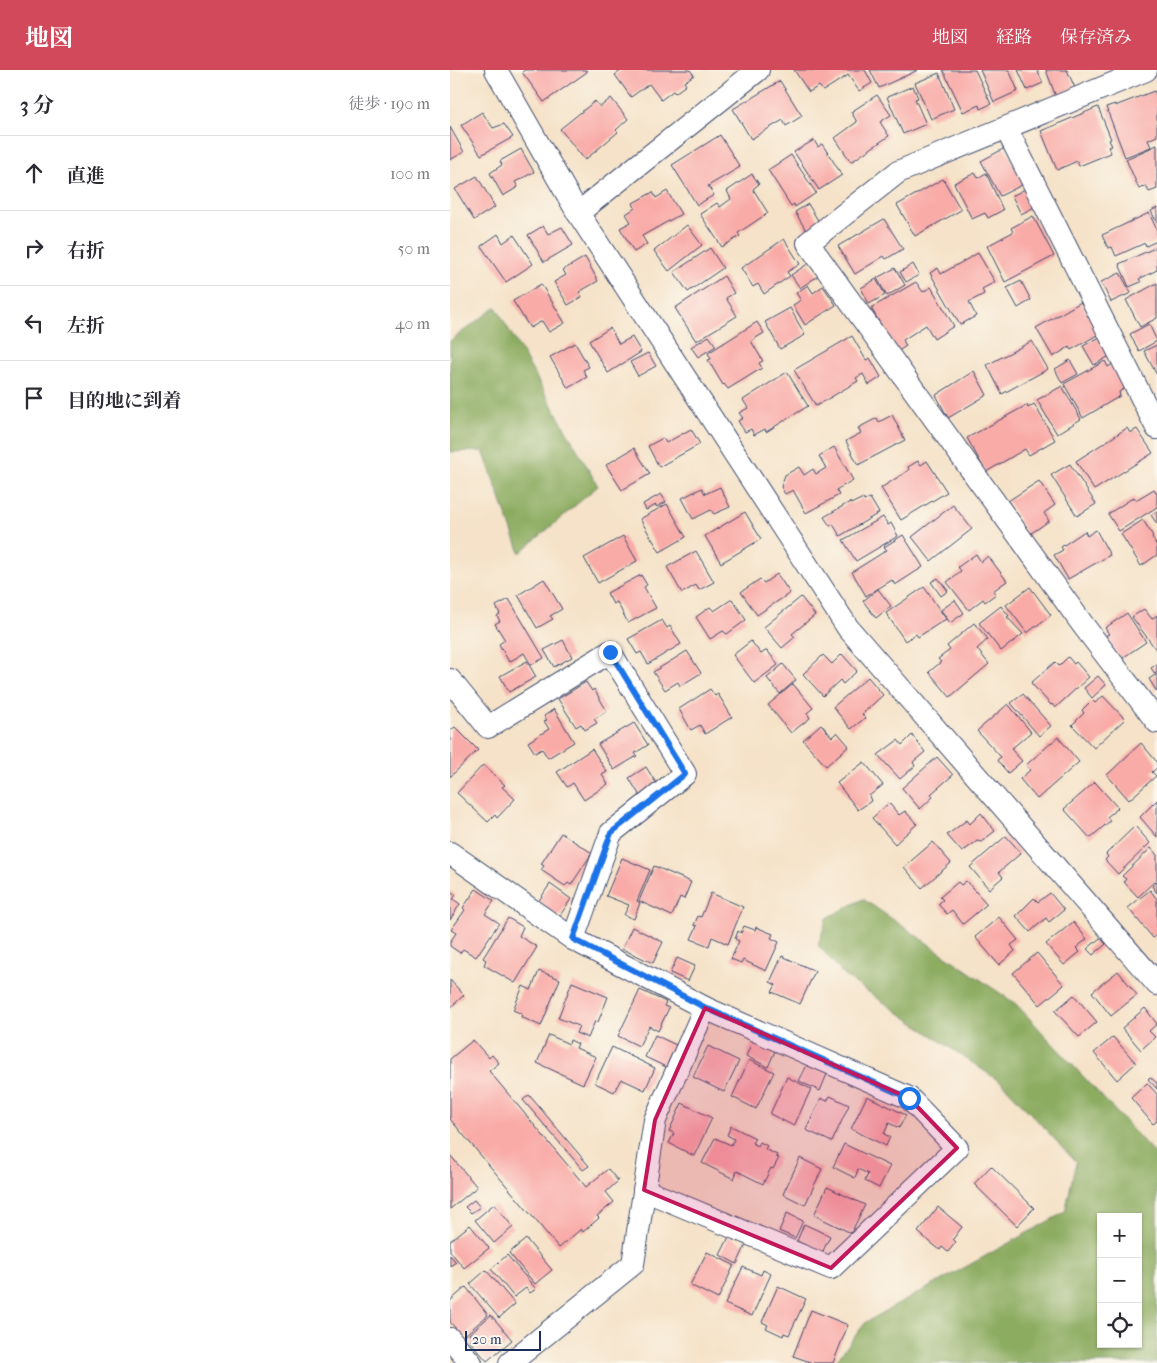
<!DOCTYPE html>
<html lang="ja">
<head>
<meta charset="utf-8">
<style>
  :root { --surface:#fff; --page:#f7f7f7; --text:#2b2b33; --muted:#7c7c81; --line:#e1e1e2; --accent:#d1495b }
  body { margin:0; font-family:"IM FELL French Canon","Noto Serif JP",serif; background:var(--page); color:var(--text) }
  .controls { position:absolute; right:15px; bottom:15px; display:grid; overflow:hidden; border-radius:0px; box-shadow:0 1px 4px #0004 }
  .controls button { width:45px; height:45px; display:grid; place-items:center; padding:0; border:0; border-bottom:1px solid var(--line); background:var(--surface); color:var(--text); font:25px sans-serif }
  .scale { position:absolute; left:15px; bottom:12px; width:76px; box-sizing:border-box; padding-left:5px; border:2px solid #1b2f5e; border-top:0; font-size:14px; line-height:18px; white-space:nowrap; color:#1b2f5e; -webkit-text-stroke:4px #fbf7ec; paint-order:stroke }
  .stop { position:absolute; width:15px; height:15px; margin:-11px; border:4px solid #1a73e8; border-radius:50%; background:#fff }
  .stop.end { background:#1a73e8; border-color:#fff; box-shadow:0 1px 5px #0008 }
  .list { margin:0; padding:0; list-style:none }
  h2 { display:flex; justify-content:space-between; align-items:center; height:65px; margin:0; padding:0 20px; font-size:21px }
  h2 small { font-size:16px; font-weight:400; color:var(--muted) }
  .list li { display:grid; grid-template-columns:32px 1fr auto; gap:15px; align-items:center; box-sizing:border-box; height:75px; padding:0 20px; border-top:1px solid var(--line) }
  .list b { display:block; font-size:19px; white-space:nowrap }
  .list em { font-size:16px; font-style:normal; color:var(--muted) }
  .icon { flex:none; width:28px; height:28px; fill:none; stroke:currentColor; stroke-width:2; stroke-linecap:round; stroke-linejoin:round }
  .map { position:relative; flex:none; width:707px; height:1293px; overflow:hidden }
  header { display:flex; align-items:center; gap:30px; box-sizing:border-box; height:70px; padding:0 25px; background:var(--accent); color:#fff }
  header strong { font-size:24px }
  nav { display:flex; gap:28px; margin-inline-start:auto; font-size:18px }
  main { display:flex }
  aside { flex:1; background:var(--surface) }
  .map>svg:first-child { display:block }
  .forest { fill:#8cac60; stroke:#546e5f; fill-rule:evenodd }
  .building { fill:#f9aba8 }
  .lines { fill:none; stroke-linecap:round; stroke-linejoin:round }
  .street-casing { stroke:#3c4a6e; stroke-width:24 }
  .street { stroke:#fff; stroke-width:22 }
  .route { stroke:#1a73e8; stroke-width:6 }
  .marked { fill:#c2185b; fill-opacity:0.2; stroke:#c2185b; stroke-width:4; stroke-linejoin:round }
</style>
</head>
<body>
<header>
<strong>地図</strong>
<nav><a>地図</a><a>経路</a><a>保存済み</a></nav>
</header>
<main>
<aside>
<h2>3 分<small>徒歩 · 190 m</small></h2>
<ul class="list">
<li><svg class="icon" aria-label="ahead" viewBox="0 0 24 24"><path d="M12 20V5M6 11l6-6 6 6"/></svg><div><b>直進</b></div><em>100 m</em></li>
<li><svg class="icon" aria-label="right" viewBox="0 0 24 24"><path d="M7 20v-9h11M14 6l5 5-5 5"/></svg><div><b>右折</b></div><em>50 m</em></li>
<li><svg class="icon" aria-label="left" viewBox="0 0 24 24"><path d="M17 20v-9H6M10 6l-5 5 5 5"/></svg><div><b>左折</b></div><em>40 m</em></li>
<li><svg class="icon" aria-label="arrive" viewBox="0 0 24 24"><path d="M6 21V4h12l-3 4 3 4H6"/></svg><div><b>目的地に到着</b></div></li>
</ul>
</aside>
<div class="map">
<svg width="707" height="1293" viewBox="0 0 707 1293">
  <rect width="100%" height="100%" fill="#fbf7ec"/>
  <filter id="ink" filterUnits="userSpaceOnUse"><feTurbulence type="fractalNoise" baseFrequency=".02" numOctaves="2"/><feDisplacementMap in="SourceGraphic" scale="10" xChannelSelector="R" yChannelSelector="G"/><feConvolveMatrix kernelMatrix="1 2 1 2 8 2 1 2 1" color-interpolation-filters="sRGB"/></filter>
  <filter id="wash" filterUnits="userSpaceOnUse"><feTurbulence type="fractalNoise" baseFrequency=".0096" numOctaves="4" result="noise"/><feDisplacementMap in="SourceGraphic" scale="20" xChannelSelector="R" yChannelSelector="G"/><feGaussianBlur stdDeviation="1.12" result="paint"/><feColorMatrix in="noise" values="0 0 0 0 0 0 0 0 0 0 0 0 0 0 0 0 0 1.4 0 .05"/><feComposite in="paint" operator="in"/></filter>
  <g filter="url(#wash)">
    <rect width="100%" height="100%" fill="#f5e2c8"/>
    <g class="forest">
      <path d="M46,237L148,416L70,483L33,381L0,382V271Z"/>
      <path d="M413,829L566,934L707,1086V1293H384L416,1252L615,1142L626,1092L552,1013L395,906L368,875L377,848ZM651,1147H688V1274H651Z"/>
    </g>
    <g id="blocks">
      <g class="building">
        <path d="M75,0H136L137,2L94,32L72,2Z"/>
        <path d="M172,0H240L244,5L234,12L236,15L225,23L223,21L211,30L199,14L181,27L165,5Z"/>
        <path d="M344,0H415L422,13L409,21L398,5L373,21L369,16L359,22Z"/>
        <path d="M420,0H468L429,18Z"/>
        <path d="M493,0H525L541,34L530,39L529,35L513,42Z"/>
        <path d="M530,0H559L568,21L544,32Z"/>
        <path d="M568,0H587L593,13L577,20Z"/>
        <path d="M596,0H617L625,18L606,27Z"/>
        <path d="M489,3L504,39L481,49L465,13Z"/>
        <path d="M330,11L352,46L336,56L333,50L301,69L283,39Z"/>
        <path d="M463,16L468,28L465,29L476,54L453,64L437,27Z"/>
        <path d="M704,21L707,27V66L698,70L701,77L675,87L656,37L665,34V36Z"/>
        <path d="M427,25L441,45L430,52L439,66L401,92L385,68L407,52L401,42Z"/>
        <path d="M161,28L178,49L166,60L168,62L135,90L110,59L145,31L150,37Z"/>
        <path d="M648,37L661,69L659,70L662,76L658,77L661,83L629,96L627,91L607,100L591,61Z"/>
        <path d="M32,42L43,58L54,54L63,67L31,85L11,55Z"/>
        <path d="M0,57L14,82L0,90Z"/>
        <path d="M270,65L290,97L258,116L264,125L247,135L222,95Z"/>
        <path d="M364,70L368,77L372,74L392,105L369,120L344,82Z"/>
        <path d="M707,75V119L699,122L696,116L689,119L676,89Z"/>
        <path d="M555,78L574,114L550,126L531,91Z"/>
        <path d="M71,79L84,102L65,112L68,117L53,126L40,103L52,95L50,91Z"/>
        <path d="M341,85L366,123L345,137L344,134L341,136L318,100Z"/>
        <path d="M525,103L528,108L536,103L553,140L538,148L535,143L522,149L504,113Z"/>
        <path d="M302,104L309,114L303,119L318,143L288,163L290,166L272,177L250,144L267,133L270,137L281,129L277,121Z"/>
        <path d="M27,106L45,137L24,150L5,119Z"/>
        <path d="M493,109L511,140L465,166L447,135Z"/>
        <path d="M577,118L586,136L571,144L562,126Z"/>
        <path d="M217,121L231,144L192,166L197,174L184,182L170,158L181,152L176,144L185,138L183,133L203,122L206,128Z"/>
        <path d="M358,134L369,152L356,160L345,142Z"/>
        <path d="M707,138V153L701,141Z"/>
        <path d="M699,143L707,160V171L696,176L695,173L666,186L662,177L658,178L652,165Z"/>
        <path d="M583,146L604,186L555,212L537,176L563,162L561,158Z"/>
        <path d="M434,149L453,179L436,189L434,186L405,204L388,176Z"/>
        <path d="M237,155L252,175L219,201L204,181Z"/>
        <path d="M93,156L98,164L112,157L123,175L94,192L78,165Z"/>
        <path d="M48,164L53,173L64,165L83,194L56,212L31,176Z"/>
        <path d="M334,169L350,194L337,202L340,206L314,224L308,214L303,217L291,198Z"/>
        <path d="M707,177V200L689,209L691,212L679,217L669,194Z"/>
        <path d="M260,178L273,198L238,222L224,202Z"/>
        <path d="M528,183L545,212L532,219L534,224L519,232L526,246L510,255L480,203L488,198L491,204Z"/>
        <path d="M135,187L148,211L129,222L132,227L118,235L104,212L116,205L113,200Z"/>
        <path d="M359,193L368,206L350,218L341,205Z"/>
        <path d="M463,194L469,205L456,212L450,202Z"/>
        <path d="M445,198L455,215L437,226L427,208Z"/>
        <path d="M670,203L681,223L661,232L651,212Z"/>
        <path d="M274,206L284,223L276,228L287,246L246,271L225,238Z"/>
        <path d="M426,209L435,225L419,234L411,218Z"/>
        <path d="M571,211L581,230L568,238L557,218Z"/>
        <path d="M466,212L473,222L481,217L504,256L484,269L476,255L453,270L456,276L447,282L421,238Z"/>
        <path d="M707,213V248L690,257L676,230Z"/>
        <path d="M91,214L115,253L99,262L92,251L80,258L63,231Z"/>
        <path d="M358,215L363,223L373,216L386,235L355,255L343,235L351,230L346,223Z"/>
        <path d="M631,232L649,264L621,280L619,277L603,287L586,258Z"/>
        <path d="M340,238L355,265L330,279L315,252Z"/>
        <path d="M307,252L314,263L301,271L313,291L309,293L312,298L278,319L274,314L273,315L258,290L261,289L258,283Z"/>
        <path d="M699,254L707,271L689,281L680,264Z"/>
        <path d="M160,258L169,274L182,267L191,282L158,303L139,271Z"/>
        <path d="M259,266L266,276L248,287L241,277Z"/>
        <path d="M402,266L416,290L420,288L431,307L419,315L413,304L406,308L408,311L366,336L344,300Z"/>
        <path d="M652,266L663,284L644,295L633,276Z"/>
        <path d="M582,271L598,299L552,324L537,295Z"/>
        <path d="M125,273L139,297L133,300L137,307L118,318L100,287Z"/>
        <path d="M707,275V305L694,281Z"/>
        <path d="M198,283L206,296L188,306L180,292Z"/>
        <path d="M620,290L628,304L612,313L605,299Z"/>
        <path d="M655,291L658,297L664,293L677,317L669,322L670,326L633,348L614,314Z"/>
        <path d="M524,301L537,325L498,348L486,325Z"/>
        <path d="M337,302L358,336L316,362L315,359L304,365L301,359L295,362L288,351L293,348L289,343L298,338L293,330Z"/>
        <path d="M612,316L631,349L607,364L587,330Z"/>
        <path d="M584,334L605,370L579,385L575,379L536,402L517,368L577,335L578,338Z"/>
        <path d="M442,345L455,370L408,395L396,371L411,363L408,358L427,348L429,352Z"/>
        <path d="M677,358L680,363L687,359L703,383L644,420L626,391Z"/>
        <path d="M241,359L250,374L209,397L198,376L213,368L216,373Z"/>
        <path d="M384,377L403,410L386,420L389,425L356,443L343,420L335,424L331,417L335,405L349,397L354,405L363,399L366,404L376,398L369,386Z"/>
        <path d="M184,378L200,404L172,420L156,395Z"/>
        <path d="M468,391L471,395L477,391L497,422L451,450L431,418L459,400L458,397Z"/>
        <path d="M620,394L646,434L627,446L601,405Z"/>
        <path d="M589,411L605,435L594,443L599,451L577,466L568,448L558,431Z"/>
        <path d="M270,417L280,437L264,444L261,440L243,449L232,428L252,418L255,424Z"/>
        <path d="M704,419L707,424V437L669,461L658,444L684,427L686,430Z"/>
        <path d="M211,424L216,432L207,437L206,435L196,440L193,434Z"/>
        <path d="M413,428L414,431L420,428L429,443L390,466L383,454L380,456L374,447L400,432L401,434Z"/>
        <path d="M217,434L236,467L210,482L190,449Z"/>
        <path d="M503,435L522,459L481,491L462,467Z"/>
        <path d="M707,441V454L701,445Z"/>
        <path d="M295,442L311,469L271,493L255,466Z"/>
        <path d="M433,447L438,455L441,453L448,466L406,491L393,470Z"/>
        <path d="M693,450L703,466L702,467L707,476V485L691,496L671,464Z"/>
        <path d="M646,460L660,485L618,509L604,485L613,480L611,477L635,461L637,466Z"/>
        <path d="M453,465L473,497L445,515L442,510L416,526L402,502L437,480L434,477Z"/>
        <path d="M173,466L187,491L148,513L134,488Z"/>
        <path d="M246,481L264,512L249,520L246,515L232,523L217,497Z"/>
        <path d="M526,484L531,492L538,486L557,511L543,521L546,524L535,532L533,529L519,540L497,512L511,501L508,497Z"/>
        <path d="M327,504L340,523L307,545L291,522L310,509L314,513Z"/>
        <path d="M191,505L197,515L194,517L206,538L178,553L167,532L163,534L157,523Z"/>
        <path d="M488,508L498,521L491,526L481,512Z"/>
        <path d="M94,509L112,539L100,546L103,549L87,558L68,525Z"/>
        <path d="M474,517L496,549L468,567L466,564L455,571L436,543Z"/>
        <path d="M580,517L601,545L577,563L556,535Z"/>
        <path d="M428,519L441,536L426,548L413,531Z"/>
        <path d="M351,527L365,545L342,564L345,567L332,578L314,557Z"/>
        <path d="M59,529L94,588L81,595L74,583L59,592L49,574L55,570L45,554L50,551L47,546L50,544L46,536Z"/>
        <path d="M282,529L296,550L277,564L273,561L260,569L246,547L260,537L264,541Z"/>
        <path d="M505,530L514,543L500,553L491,540Z"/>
        <path d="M551,536L559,546L557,547L573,564L551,581L529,553Z"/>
        <path d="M694,539L702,549L707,545V581L682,547Z"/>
        <path d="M677,543L696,572L671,589L655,566L659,564L655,558Z"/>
        <path d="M212,550L217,558L220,556L231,574L198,594L191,582L187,584L178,569Z"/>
        <path d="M524,553L538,569L527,579L539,594L500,627L479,602L491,592L488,589L500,580L497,576Z"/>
        <path d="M113,570L122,587L104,597L94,580Z"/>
        <path d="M301,571L311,584L317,580L328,595L304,613L283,585Z"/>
        <path d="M237,581L251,603L230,616L228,612L215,620L203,602Z"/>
        <path d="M392,584L407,601L393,614L390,610L373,626L353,604L373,585L382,594Z"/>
        <path d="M618,587L624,594L626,592L639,607L605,638L602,634L601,635L581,613L605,592L609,596Z"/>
        <path d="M77,591L86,607L59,622L50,606Z"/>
        <path d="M333,594L346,610L330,624L317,608Z"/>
        <path d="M707,594V602L705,604L701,598Z"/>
        <path d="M707,604V622L699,609Z"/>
        <path d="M648,606L656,615L642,628L634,618Z"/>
        <path d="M418,607L433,625L412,644L415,648L401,659L383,637Z"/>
        <path d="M136,612L142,621L144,619L157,641L144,649L147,653L135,660L131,654L126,657L108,629Z"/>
        <path d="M343,614L363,638L357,643L360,648L341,663L318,635Z"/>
        <path d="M260,619L265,626L268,624L282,647L255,664L250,655L241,660L229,639Z"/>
        <path d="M573,624L601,656L589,666L561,633Z"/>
        <path d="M653,626L675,649L644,678L622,655L634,643L632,640L642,630L645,633Z"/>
        <path d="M558,634L581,662L561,679L572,691L558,703L547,690L551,687L527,661Z"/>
        <path d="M104,639L124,672L98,688L92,679L85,683L78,672L99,659L94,651L97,650L94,646Z"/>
        <path d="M184,653L198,675L185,683L187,686L164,700L148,674Z"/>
        <path d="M371,654L382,667L387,662L399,676L376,696L353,670Z"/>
        <path d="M5,657L28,680L0,707V661Z"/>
        <path d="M462,665L475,682L463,692L465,696L450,709L428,685L448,670L452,675Z"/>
        <path d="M608,667L629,692L587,729L570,709L580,700L576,695Z"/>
        <path d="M691,673L707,692V698L702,702L706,706L679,730L657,705Z"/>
        <path d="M142,679L157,702L152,705L158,714L134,730L123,713L117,717L107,702Z"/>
        <path d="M487,687L503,705L481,724L483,727L470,739L452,718Z"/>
        <path d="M414,692L433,715L419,726L421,731L408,740L387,713Z"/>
        <path d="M33,695L55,715L52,717L65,729L47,748L45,745L38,752L7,723Z"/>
        <path d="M196,697L208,716L190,726L179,708Z"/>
        <path d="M645,712L668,738L657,747L660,751L640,768L614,739Z"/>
        <path d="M707,730V767L690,747Z"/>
        <path d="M439,733L449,745L455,741L467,754L445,774L422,748Z"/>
        <path d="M531,743L545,761L531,772L527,771L512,782L497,765L517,750L520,754Z"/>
        <path d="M685,756L700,773L668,804L655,790L658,787L656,784Z"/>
        <path d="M111,763L142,783L121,815L118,813L115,816L91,800L94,796L91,794Z"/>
        <path d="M556,766L571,783L549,802L553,807L539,819L520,797Z"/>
        <path d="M483,772L501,793L472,818L454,797Z"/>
        <path d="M701,778L707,785V809L688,827L674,812L676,809L672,806Z"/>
        <path d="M172,788L200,800L187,831L190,833L184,849L174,845L179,835L156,826Z"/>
        <path d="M204,796L241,812L234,829L230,827L222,846L189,831Z"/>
        <path d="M516,811L537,834L513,854L502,840L497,844L488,834L493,830L490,827L508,812L511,815Z"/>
        <path d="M707,811V823L702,816Z"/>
        <path d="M100,814L121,829L109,847L88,832Z"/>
        <path d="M26,819L44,831L35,844L49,853L26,887L13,879L10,883L0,876V872L6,863L1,860L15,840L13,838Z"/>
        <path d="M700,820L707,829V865L703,868L678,838Z"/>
        <path d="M0,821L6,825L3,829L10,834L0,850Z"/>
        <path d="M261,823L293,837L278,874L262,867L259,876L241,869L247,856L244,855L248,846L251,847Z"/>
        <path d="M600,823L614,840L599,852L596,848L580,862L566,846L584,828L588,832Z"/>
        <path d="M549,847L568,870L561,875L565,881L549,895L525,867Z"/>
        <path d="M58,848L73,857L69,866L87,877L65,913L34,895L36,890L33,888Z"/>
        <path d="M623,852L637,869L626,878L630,882L614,895L596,874Z"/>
        <path d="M294,856L305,860L306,857L323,864L321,868L329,872L316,901L293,890L291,893L281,889L289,871L285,869L288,861L291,863Z"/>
        <path d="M182,857L213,872L203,893L172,879Z"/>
        <path d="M650,868L656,874L643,885L637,879Z"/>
        <path d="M587,883L614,915L590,935L563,903Z"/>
        <path d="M332,886L365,901L350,934L322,922L326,915L320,912Z"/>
        <path d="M227,888L245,896L238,911L220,903Z"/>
        <path d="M89,901L110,909L91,956L71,947L72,944L63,940L73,916L81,920Z"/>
        <path d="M668,901L687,925L661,946L642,922Z"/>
        <path d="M0,910L14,925L0,938Z"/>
        <path d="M122,912L158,927L148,952L145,951L138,968L126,963L129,956L108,948Z"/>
        <path d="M190,920L216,932L214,936L219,938L208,961L199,956L189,976L168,966Z"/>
        <path d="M624,925L647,952L629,967L605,941Z"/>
        <path d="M695,938L707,954L699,961L705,967L691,980L672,958Z"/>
        <path d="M99,965L119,974L120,970L128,974L126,978L146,987L133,1014L87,993Z"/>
        <path d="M205,965L226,975L216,997L195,987Z"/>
        <path d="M663,967L686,993L667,1010L644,983Z"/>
        <path d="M23,970L39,988L42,985L49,993L39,1001L136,1117L158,1099L168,1111L156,1122L164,1132L147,1146L149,1148L133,1162L131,1159L109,1178L0,1049V989Z"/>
        <path d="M303,970L325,981L318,997L296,986Z"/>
        <path d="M258,976L289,991L274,1022L243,1007Z"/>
        <path d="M162,977L205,998L195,1020L171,1009L164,1022L145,1013Z"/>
        <path d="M299,990L324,1002L306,1039L282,1027Z"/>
        <path d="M357,995L377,1004L370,1021L349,1011Z"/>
        <path d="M337,1007L361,1019L344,1056L320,1044Z"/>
        <path d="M700,1007L707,1013V1019L698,1009Z"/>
        <path d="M697,1013L707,1024V1051L703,1054L681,1028Z"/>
        <path d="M79,1025L139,1096L133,1100L73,1030Z"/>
        <path d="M380,1026L399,1035L382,1072L356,1060L371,1028L377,1031Z"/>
        <path d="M417,1026L456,1045L449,1058L439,1053L434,1064L440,1067L436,1076L401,1059Z"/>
        <path d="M232,1033L262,1048L244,1086L219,1073L224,1063L219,1061Z"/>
        <path d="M281,1056L305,1068L302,1073L308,1076L310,1072L317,1076L315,1079L327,1085L326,1087L329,1088L323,1099L321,1098L313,1114L287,1101L284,1109L252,1093L265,1068L281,1075L284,1069L277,1065Z"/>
        <path d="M394,1074L440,1096L429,1118L415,1111L418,1104L408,1099L405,1108L383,1097Z"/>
        <path d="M0,1085L27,1117L0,1139Z"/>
        <path d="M350,1088L372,1099L355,1135L333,1124Z"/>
        <path d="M541,1096L584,1138L567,1156L524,1114Z"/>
        <path d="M377,1117L415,1135L401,1163L364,1145Z"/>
        <path d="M24,1130L30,1137L21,1143L15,1137Z"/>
        <path d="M44,1134L63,1157L44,1173L25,1150Z"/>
        <path d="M488,1137L512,1157L503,1169L506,1172L498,1182L492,1177L490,1180L468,1162Z"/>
        <path d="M337,1143L353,1151L345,1168L329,1161Z"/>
        <path d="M354,1154L380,1166L372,1183L347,1171Z"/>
        <path d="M20,1155L39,1178L14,1198L0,1181V1171Z"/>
        <path d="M279,1167L296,1175L287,1194L270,1185Z"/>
        <path d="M76,1169L102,1200L85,1214L59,1183Z"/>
        <path d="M257,1182L284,1195L268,1229L240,1215Z"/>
        <path d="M0,1185L6,1192L0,1196Z"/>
        <path d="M57,1185L86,1219L80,1223L76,1218L64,1227L41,1199Z"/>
        <path d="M293,1197L311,1205L313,1200L321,1204L302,1246L275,1234Z"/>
        <path d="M36,1200L65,1234L49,1248L20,1214Z"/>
        <path d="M328,1216L356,1229L339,1265L334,1263L333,1266L316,1258L318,1255L312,1252Z"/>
        <path d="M16,1217L38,1245L7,1272L1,1264L7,1260L0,1252V1231Z"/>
        <path d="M361,1240L398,1255L383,1293H363L343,1286Z"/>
        <path d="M41,1245L62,1270L37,1291L19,1270L22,1267L19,1264Z"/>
      </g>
    </g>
  </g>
  <g filter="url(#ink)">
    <use href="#blocks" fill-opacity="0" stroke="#3c4a6e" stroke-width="1"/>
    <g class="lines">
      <defs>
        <g id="street">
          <path d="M46,0L128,143L398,558L707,914"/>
          <path d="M696,0L448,102L358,173L633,555L707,652"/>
          <path d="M556,58L707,358"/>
          <path d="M128,143L308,0"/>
          <path d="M0,610L38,657L160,582L235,704L161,763L123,869"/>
          <path d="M0,783L123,869L255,938L459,1028L507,1078L381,1198L194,1120"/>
          <path d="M0,1269L21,1293"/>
          <path d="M60,1293L183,1194L205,1050L255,938"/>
        </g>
      </defs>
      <use href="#street" class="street-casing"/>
      <use href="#street" class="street"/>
    </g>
  </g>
  <g class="lines" filter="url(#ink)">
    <path class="route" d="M160,582L235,704L161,763L123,869L256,938L459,1028"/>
  </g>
  <path class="marked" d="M255,938L459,1028L507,1078L381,1198L194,1120L205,1050Z"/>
</svg>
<div class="controls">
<button>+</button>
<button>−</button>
<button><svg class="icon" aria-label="locate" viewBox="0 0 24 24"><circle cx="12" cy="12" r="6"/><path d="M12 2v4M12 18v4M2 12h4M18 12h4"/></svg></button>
</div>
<div class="scale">20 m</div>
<div class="stop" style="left:459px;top:1028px"></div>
<div class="stop end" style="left:160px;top:582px"></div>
</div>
</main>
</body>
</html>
